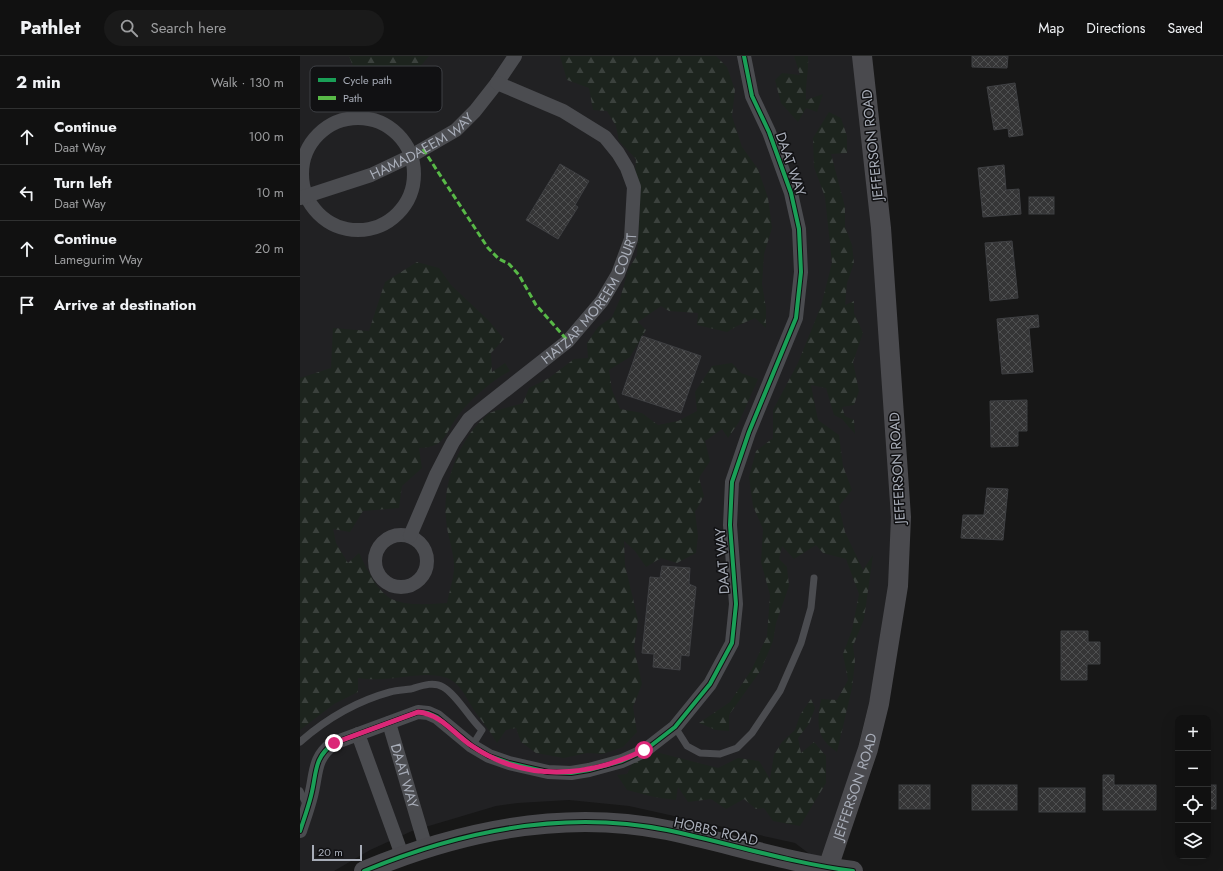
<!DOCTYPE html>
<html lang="en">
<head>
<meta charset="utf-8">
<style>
  :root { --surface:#111; --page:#1a1a1a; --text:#f1f3f6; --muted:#9c9d9f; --line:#303131 }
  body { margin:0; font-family:Jost,sans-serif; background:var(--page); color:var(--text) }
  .controls { position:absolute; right:12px; bottom:12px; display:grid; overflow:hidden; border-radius:8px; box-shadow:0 4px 16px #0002 }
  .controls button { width:36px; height:36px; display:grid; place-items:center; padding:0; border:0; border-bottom:1px solid var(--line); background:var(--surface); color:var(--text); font:20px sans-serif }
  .scale { position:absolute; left:12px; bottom:10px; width:50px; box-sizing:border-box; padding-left:4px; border:2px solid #a8adb8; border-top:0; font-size:11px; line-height:14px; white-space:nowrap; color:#a8adb8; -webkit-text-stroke:3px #111113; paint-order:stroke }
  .stop { position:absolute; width:12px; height:12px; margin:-9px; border:3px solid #db2777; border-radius:50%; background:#fff }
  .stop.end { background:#db2777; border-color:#fff; box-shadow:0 1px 4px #0008 }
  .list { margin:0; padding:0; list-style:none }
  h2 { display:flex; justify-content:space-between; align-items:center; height:52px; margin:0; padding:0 16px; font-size:17px }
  h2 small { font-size:13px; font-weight:400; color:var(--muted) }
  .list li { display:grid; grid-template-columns:26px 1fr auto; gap:12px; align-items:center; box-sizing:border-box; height:56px; padding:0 16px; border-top:1px solid var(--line) }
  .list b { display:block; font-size:15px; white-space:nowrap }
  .list p { margin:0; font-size:13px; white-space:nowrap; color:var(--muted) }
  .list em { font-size:13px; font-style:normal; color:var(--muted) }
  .icon { flex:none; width:22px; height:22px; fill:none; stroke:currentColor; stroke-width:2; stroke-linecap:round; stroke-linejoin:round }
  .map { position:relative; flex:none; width:923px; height:815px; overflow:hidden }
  header { display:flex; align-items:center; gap:24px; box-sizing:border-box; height:56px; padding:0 20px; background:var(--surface); border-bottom:1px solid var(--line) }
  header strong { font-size:19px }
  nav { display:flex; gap:22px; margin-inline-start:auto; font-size:14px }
  .search { width:280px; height:36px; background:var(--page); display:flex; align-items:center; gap:10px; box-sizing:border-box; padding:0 14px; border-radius:22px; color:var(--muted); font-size:15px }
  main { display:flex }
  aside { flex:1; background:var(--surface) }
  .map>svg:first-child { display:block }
  .built { fill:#212123 }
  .forest { fill:url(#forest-firs) }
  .building { fill:url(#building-cross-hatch); stroke:#3f4043 }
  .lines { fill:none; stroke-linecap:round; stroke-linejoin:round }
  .lane { stroke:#4b4c50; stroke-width:7 }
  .street { stroke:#4b4c50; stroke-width:14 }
  .secondary { stroke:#4a4a4e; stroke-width:20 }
  .quiet { stroke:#58b947; stroke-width:3; stroke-dasharray:6 3; stroke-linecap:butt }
  .cycleway-casing { stroke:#111113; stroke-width:6 }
  .cycleway { stroke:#1a9f57; stroke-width:4 }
  .route { stroke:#db2777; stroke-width:5 }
  .labels { text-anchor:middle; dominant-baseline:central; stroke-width:3; stroke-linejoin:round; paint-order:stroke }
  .street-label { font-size:14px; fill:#a8adb8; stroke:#111113 }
  .key { fill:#111113; stroke:#3e4045; stroke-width:1 }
  .key-label { font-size:11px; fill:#a8adb8 }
</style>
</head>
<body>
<header>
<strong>Pathlet</strong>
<div class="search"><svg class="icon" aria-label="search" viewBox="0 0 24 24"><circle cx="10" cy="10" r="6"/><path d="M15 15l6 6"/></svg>Search here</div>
<nav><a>Map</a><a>Directions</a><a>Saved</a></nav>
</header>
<main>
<aside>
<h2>2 min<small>Walk · 130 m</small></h2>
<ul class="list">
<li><svg class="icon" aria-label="ahead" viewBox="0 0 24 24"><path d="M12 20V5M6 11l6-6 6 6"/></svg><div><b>Continue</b><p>Daat Way</p></div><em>100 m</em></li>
<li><svg class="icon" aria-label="left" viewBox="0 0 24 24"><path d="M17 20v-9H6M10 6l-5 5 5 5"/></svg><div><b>Turn left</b><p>Daat Way</p></div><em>10 m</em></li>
<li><svg class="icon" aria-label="ahead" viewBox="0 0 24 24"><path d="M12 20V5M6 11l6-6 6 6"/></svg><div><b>Continue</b><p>Lamegurim Way</p></div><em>20 m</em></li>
<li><svg class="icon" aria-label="arrive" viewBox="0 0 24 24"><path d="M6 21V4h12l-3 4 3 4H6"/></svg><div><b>Arrive at destination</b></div></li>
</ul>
</aside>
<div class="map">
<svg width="923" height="815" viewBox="0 0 923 815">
  <defs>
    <pattern id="forest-firs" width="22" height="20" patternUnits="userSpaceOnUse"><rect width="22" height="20" fill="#1d241e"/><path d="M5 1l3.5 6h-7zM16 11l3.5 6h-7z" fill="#3b413d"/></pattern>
    <pattern id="building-cross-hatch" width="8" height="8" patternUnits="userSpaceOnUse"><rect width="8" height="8" fill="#353536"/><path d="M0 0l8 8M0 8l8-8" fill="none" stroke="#4f5051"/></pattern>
  </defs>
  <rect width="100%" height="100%" fill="#171717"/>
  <path class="built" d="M0,0H562L598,530L528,812L495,787L329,750L269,744L218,747L196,750L112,775L70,794L34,815H0Z"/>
  <g class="forest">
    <path d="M49,0H129C113,20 103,26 80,35L58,23Z"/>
    <path d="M260,0H416L427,11L435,34L432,60L442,91L458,113L468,142L472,172L464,198L462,228L466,252V272L455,262L437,270L427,276L397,269L398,257L369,255L361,250L338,266L346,274L330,301L309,314L312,334L320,353L342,357L358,369L378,365L397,355L395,336L412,310L432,307L441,317L458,323L439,366L428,382L422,373L405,385L410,405L399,422L404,440L395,456L398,480L396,497L377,507L361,502L346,511L335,495L324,485L325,509L338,564L334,592L342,628L333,651L337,676L323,691L303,698L287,697L264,702L236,697L221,686L216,672L206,674L197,687C191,676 183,667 176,657C160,632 158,618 124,619C101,620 81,626 58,622V636L34,648L0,674V322L31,312L33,272L69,275L85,226L117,206L139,212L151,229L189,265L204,283L191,297L192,316L205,307L210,315C194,323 172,342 160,357C145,375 147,392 119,392L122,412L102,430L99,452L63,455L50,476L33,473L36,487L48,507L59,497C66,511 78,538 94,544C108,550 131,548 147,547C149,536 153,525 154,514C155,497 147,480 146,463C142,427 160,381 188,358C194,354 215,350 223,347L229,332L249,322L274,303L288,302L287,287L298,271L312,261L320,243L328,214L337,199L340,153L335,118L336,103L319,85L316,70L307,55L293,54L289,32L267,24Z"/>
    <path d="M494,0H508C509,15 505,29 506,44L523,38L517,56L506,52L498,66L481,47L475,24L482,17L500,19Z"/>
    <path d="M529,56L541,62L547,80V97L531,98L545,151V171L552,189L554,207L547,227L545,249L554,245V257L563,277L553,306L559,335L554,349L542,351L545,360L554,364L555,378L542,363L534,359L526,332L511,329L518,364L539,379L543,410L552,434L539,450L545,476L563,514L573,499L564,563L553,590L555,605L552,632L537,696C515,681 517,667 521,643L537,644L548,624L543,598L552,574L559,538L546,503L523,497L516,489L494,503L482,490L479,503L487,511L489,530L476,567L473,585L461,614L429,659V675L416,674L399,667L430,646L452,613L467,580L470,539L461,506L463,473L453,450L449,421L456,395L473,382V354L498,307L521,250L532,207L525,141L514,111L513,82Z"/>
    <path d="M511,643L515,652L509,668L498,682L501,697L514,686L526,700V727L500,770L473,765L464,752L456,753L444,743L426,753L411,743L388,746L378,731L376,744L354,741L327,734L317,719L327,718L335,702L356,696L418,712L438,702L459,705L470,723L474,699L482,686L495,674L500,659Z"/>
  </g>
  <g class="building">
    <path d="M672,0H708L707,12L672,11Z"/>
    <path d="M715,27L723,79L709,81L708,72L694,74L687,31Z"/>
    <path d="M260,108L289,125L275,149L278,151L258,183L226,164Z"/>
    <path d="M704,109L706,134L719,133L721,158L683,161L678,112Z"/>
    <rect x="729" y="141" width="25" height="17"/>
    <path d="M712,185L718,242L690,245L685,187Z"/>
    <path d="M738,259L739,271L729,272L733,316L702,318L697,263Z"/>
    <path d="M342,280L401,300L381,357L322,338Z"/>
    <path d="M727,344V375H718V390L691,391L690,345Z"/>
    <path d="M687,432L708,433L703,484L661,482L663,459H684Z"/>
    <path d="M362,510L390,512L389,528L396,531L389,600L381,599L380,614L353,611L354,598L342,597L350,521L360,522Z"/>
    <path d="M761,575H788V586H800V608H787V624H761Z"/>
    <path d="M803,719H814V729H856V754H803Z"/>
    <rect x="599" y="729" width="31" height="24"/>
    <rect x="672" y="729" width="45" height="25"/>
    <rect x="908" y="729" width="8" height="24"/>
    <rect x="739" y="732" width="46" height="24"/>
  </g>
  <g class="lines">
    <g class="lane">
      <path d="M375,671L387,690L400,697L420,698L437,692L452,677L480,635L501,587L511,552L514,522"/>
      <path d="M0,686C25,664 57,645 90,636C97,634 104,634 111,633C121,630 133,625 143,631C157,639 169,662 182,674L172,690"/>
      <path d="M0,735L7,750"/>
    </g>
    <g class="street">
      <circle cx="58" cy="118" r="56"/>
      <path id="s1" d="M0,142L71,119L111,100L156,74L175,55L197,27L215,0"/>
      <circle cx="101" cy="505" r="26"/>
      <path id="s2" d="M110,480L136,419L153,386L169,363L268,285L302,245L318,218L331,183L334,131L327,112L318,97L305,81L263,55L197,27"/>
      <path id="s3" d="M89,667L126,792"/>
      <path d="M58,678L102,799"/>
      <path d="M0,775C4,763 8,752 11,740C17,717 13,702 34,687L118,656L128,657L137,661L172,690L189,700L209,707L248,716L271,717L289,714L322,705L344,695L375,671L410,628L432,587L436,548L430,469L432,426L449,376L496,262L501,216L499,173L491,137L469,76L452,40L444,0"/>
    </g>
    <g class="secondary">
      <path d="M64,815C160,775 263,753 367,774C429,787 490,807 553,815"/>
      <path id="s4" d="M527,815L568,693L579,648L598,530L601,461L581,172L562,0"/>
    </g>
    <path class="quiet" d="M123,93L188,192L199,203L209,208L219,219L236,249L268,285"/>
    <defs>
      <g id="cycleway">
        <path d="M0,775C4,763 8,752 11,740C17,717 13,702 34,687L118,656L128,657L137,661L172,690L189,700L209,707L248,716L271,717L289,714L322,705L344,695L375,671L410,628L432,587L436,548L430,469L432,426L449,376L496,262L501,216L499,173L491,137L469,76L452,40L444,0"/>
        <path d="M64,815C160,775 263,753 367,774C429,787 490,807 553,815"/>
      </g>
    </defs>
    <use href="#cycleway" class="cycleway-casing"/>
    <use href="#cycleway" class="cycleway"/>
  </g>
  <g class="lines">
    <path class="route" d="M34,687L118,656C141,658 154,678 172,690C225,726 288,722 344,694"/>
  </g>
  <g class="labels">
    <g class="street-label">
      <text stroke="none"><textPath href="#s1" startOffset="133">HAMADAEEM WAY</textPath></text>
      <text transform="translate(572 89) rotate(-96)">JEFFERSON ROAD</text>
      <text transform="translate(491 108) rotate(71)">DAAT WAY</text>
      <text stroke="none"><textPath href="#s2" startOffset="305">HATZAR MOREEM COURT</textPath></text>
      <text transform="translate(597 412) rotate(-93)">JEFFERSON ROAD</text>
      <text transform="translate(422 505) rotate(-94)">DAAT WAY</text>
      <text stroke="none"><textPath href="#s3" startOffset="55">DAAT WAY</textPath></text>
      <text stroke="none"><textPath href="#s4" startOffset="89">JEFFERSON ROAD</textPath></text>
      <text transform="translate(416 775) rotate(13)">HOBBS ROAD</text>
    </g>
  </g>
  <rect x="10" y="10" width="132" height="46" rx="6" class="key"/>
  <rect x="18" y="22" width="18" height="4" fill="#1a9f57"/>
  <rect x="18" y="40" width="18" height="4" fill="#58b947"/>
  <g class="key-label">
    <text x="43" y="28">Cycle path</text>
    <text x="43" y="46">Path</text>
  </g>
</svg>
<div class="controls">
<button>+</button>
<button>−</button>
<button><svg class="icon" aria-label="locate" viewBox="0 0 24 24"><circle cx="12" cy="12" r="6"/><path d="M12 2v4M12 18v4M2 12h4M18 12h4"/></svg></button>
<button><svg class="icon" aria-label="layers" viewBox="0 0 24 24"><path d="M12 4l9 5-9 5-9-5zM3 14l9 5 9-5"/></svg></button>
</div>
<div class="scale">20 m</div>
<div class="stop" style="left:344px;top:694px"></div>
<div class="stop end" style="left:34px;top:687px"></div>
</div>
</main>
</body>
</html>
